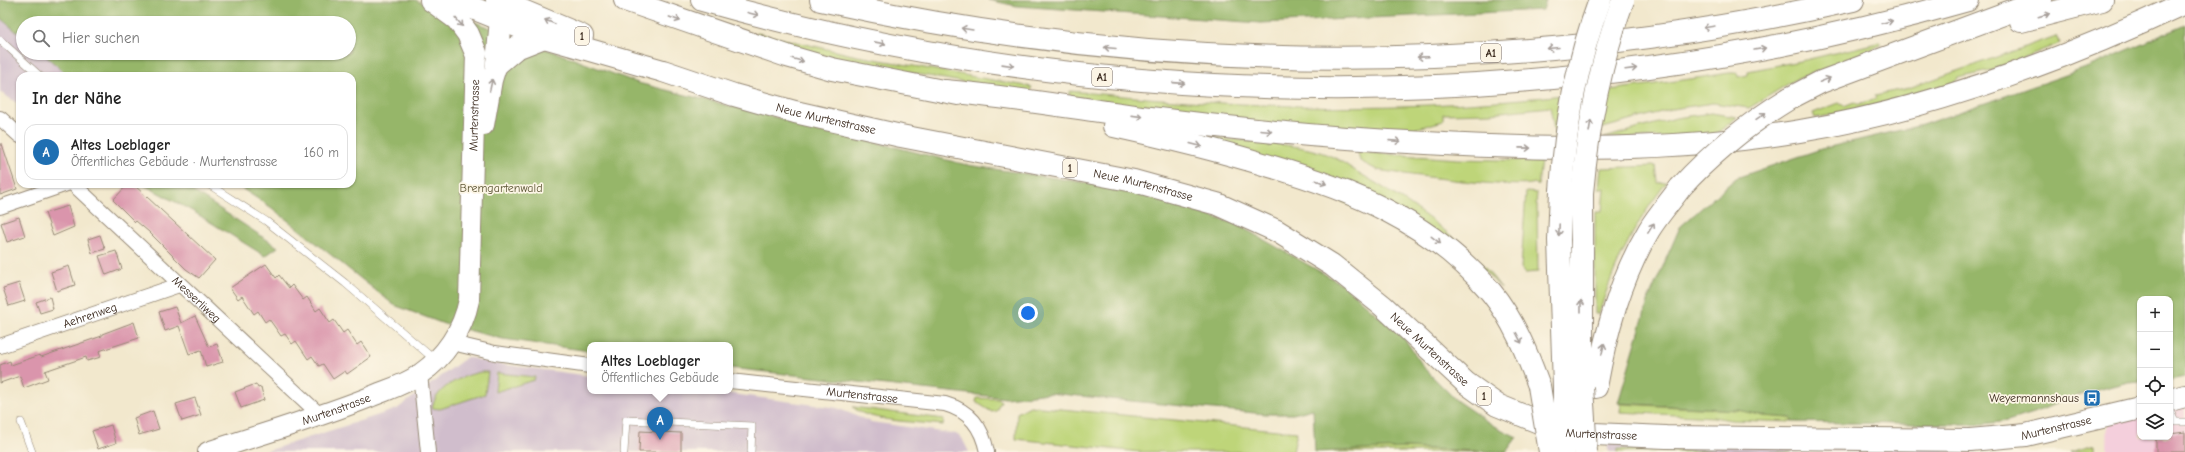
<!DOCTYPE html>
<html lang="de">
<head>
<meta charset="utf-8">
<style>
  :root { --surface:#fff; --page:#f6f6f6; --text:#222; --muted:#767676; --line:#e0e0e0; --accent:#1f6fb2 }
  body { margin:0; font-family:"Comic Neue",sans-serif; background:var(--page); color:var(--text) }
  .controls { position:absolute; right:12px; bottom:12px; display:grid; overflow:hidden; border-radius:8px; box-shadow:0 1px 3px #0004 }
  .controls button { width:36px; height:36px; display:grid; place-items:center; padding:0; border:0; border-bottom:1px solid var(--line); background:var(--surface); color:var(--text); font:20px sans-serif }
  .you { position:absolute; left:1028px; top:313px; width:14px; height:14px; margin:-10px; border:3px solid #fff; border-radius:50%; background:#1a73e8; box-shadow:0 0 0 6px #1a73e833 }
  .badge { display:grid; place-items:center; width:26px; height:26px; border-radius:50%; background:var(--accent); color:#fff; font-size:13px; font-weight:700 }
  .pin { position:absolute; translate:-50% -33px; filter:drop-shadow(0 1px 2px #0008) }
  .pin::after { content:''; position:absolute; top:21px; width:14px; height:12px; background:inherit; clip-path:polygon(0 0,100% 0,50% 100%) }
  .popup { position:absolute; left:587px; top:342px; width:146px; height:52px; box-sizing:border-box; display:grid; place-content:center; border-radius:8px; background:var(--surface); filter:drop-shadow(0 1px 3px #0005); font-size:13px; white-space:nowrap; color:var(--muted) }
  .popup b { font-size:15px; color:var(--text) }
  .popup::after { content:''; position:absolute; left:50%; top:100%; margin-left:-8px; border:8px solid transparent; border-top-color:var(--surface) }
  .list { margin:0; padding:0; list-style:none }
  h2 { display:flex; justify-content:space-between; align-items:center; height:52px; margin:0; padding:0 16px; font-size:17px }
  h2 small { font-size:13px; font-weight:400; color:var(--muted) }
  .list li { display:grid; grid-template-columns:26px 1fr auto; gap:12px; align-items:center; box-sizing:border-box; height:56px; margin:0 8px 8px; padding:0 8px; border:1px solid var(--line); border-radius:12px }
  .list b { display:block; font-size:15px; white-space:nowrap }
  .list p { margin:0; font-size:13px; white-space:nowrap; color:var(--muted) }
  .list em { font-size:13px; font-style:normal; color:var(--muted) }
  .icon { flex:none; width:22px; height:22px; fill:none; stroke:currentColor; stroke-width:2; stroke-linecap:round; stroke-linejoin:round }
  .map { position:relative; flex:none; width:2185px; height:452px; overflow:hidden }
  .search { position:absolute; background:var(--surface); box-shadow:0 1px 3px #0004; left:16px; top:16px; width:340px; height:44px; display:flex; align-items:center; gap:10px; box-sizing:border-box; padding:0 14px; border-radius:22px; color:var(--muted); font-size:15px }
  .panel { position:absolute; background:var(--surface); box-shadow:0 1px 3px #0004; left:16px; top:72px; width:340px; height:116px; border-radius:12px }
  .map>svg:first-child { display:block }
  .built { fill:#f4cfdc }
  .industrial { fill:#d0bdcc }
  .green { fill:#bed579; stroke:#7c804c }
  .forest { fill:#96b669; stroke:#687044 }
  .building { fill:#da95ac }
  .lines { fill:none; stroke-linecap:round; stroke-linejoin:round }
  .lane-casing { stroke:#968976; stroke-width:8 }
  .street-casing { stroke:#968976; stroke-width:16 }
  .secondary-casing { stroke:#968976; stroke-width:22 }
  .primary-casing { stroke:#968976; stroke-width:24 }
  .highway-casing { stroke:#968976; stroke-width:24 }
  .lane { stroke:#fff; stroke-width:7 }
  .street { stroke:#fff; stroke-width:14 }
  .secondary { stroke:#fff; stroke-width:20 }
  .primary { stroke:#fff; stroke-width:22 }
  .highway { stroke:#fff; stroke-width:22 }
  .highway-bridge-casing { stroke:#968976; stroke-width:24; stroke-linecap:butt }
  .highway-bridge { stroke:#fff; stroke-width:22 }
  .oneway { stroke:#a79f9a }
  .labels { text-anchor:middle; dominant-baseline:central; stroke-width:3.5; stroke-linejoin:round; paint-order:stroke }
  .shield { fill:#fcf5e5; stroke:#75675a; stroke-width:1 }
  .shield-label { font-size:11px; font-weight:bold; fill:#3b2a1e }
  .street-label { font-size:12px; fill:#3b2a1e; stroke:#fcf5e5 }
  .park-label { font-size:12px; fill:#5c5535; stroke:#fcf5e5 }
  .poi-label { font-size:12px; fill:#3b2a1e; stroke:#fcf5e5; text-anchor:end }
</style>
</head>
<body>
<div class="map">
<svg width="2185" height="452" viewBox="0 0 2185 452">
  <rect width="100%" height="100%" fill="#fcf5e5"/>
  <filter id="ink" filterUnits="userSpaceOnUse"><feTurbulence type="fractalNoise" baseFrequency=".025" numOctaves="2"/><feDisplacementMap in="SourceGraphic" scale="8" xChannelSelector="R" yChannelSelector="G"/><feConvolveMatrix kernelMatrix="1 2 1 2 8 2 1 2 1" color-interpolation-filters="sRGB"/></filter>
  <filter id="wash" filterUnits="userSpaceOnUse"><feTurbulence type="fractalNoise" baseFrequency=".012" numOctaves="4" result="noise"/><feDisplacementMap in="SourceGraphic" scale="16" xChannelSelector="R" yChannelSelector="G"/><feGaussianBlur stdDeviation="0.9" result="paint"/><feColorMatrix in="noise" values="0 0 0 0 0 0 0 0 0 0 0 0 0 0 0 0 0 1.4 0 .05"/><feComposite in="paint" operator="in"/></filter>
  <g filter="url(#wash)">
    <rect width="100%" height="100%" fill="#f2e8cd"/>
    <path class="built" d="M2185,397V452H2107L2108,417L2140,409V437H2170V401Z"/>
    <g class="industrial">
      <path d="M0,18L23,37V53H42L69,76H20V105L0,92Z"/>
      <path d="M467,357L491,363L590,376V391H710L837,408L871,422L956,434L962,438L969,452H264L397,409Z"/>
      <path d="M1607,432L1977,442V452H1608Z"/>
    </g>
    <g class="green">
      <path d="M757,33L857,56L1032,87L1028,94L834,59L756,37Z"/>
      <path d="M2056,36L2060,43L1990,71L1958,78L1953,84L1858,110L1815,118L1813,113L1839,103L1844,106L1854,102L1859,105L1876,98L1875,95L1909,88Z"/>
      <path d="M1881,42V45L1793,81L1749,108L1713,103L1672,109L1556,141L1550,107L1491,113L1443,114V121L1393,135L1232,121L1069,96L1070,91C1189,103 1309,110 1428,105C1529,101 1629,89 1729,73H1737L1738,77L1748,75V71L1805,60Z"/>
      <path d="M1711,113L1737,117L1712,137L1604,138L1676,118Z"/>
      <path d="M1201,136L1268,143L1269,147L1271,143C1292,146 1313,148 1333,157C1342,161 1350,168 1359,173C1408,202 1468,241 1501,288L1479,265Z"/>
      <path d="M1358,152L1458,159L1541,161L1538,186L1535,183C1518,190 1402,174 1377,170L1360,161Z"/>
      <path d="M1656,166L1658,183L1667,182C1636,221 1613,266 1599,314H1595V212H1602L1604,188H1599L1601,168Z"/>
      <path d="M1526,192L1537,193L1536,204H1537L1538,272L1525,273L1521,268Z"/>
      <path d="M481,372H488L485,394L440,409L432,408C436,387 461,376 481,372Z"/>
      <path d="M497,373L535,377L534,380L495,392Z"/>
      <path d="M977,398L998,399L1001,401L996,411L992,412L976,402Z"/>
      <path d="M1621,404L1738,410L1764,416L1791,418L1792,422L1731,420L1713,417L1620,412Z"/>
      <path d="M1030,406L1297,432L1293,452H1140L1016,439L1017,413Z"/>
      <path d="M853,407L944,419L943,425C922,422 867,422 853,407Z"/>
      <path d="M2095,445V452H2070Z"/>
      <path d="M1405,448L1480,452H1334V450Z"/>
      <path d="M1617,449L1792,452H1617Z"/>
    </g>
    <g class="forest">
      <path d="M0,0H415L638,83L967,165L1115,187L1236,224L1342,284L1404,338L1425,369L1457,401L1494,426L1517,437L1506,452L1405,448L1315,452L1313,409L1293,414H1265L1049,393L1006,398L730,368V345H590V351L503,339L444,324L394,305L272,208L235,184H352V76H69L42,53H349V23H23V37L0,18Z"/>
      <path d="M988,0H1546L1543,10L1261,23L1017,6Z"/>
      <path d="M2185,25V377L2170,380V299H2140V381L2129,382L2074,396L2034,413L2007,421L1984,424H1903L1792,422L1791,418L1764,416L1738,410L1618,403L1649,298L1680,227L1736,178L1821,149L1922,125L2086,68Z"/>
      <path d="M142,184H182L278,247L265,256L194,212Z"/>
    </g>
    <g id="blocks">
      <g class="building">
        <path d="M0,144H2L17,189L0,195Z"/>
        <path d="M128,184H133L215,260L199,278L186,269L149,232L136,221L135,222L113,200Z"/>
        <path d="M68,206L74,227L53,236L45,213Z"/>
        <path d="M19,217L25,236L7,242L1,223Z"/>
        <path d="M100,235L105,249L92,253L88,239Z"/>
        <path d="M116,251L122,269L106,275L99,256Z"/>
        <path d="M266,264L276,278L279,275L289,288L292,285L303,300L307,297L316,311L320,308L330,323L334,320L343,333L347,330L357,345L361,342L371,357L347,374L345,371L333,379L323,364L319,366L312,356L308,359L296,341L292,344L285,334L281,336L269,319L265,322L258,311L254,314L242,296L238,299L230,288Z"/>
        <path d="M69,266L75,285L57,291L51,272Z"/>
        <path d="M19,283L25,301L9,306L3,288Z"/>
        <path d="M50,297L53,309L40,313L36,302Z"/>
        <path d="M175,307L181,323L195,316L209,347L217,344L223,362L206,367L201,350L189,354L179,326L165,331L159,312Z"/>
        <path d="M134,322L139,338L99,351L101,357L87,361L86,357L45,371L48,379L24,388L20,376L0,383V365L10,361L11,365L40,355L41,357L102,336V334Z"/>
        <path d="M256,384L258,388L261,387L264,400L241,408L235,392Z"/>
        <path d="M195,398L201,415L182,421L176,404Z"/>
        <path d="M153,411L159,429L139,435L134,418Z"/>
        <path d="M111,425L116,443L98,449L92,431Z"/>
        <path d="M640,431L681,433V452H639Z"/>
        <path d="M2185,432V452H2156V437H2170V434Z"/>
      </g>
    </g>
  </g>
  <g filter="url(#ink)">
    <use href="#blocks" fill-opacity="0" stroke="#968976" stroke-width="1"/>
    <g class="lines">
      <defs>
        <g id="lane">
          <path d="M0,40L40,76"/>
          <path d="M208,184L266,221L345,283L435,360"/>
          <path d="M2170,411L2175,422H2185"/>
          <path d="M21,422L32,452"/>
          <path d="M624,452L626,420L752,426L751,452"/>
        </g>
        <g id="street">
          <path d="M0,118L20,136"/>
          <path id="s1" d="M73,184L320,415"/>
          <path d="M0,207L67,184"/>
          <path d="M452,343L495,353L590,366"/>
          <path id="s2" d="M0,346L179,285"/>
          <path d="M420,374L428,452"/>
          <path id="s3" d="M730,381L945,404C970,411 982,427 987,452"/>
        </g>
        <g id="secondary">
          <path d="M484,125L492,80L497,64"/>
          <path id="s4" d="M208,452C262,434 317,418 370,397C386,390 405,385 420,374C445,357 463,330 469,300L476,53"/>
        </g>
        <g id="primary">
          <path d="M431,0L457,19L468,34L476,53"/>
          <path id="s5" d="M453,0L544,37L663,71L734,95L795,112L901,136L1134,181L1217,204L1277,231L1332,265L1383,306L1466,383L1497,405L1541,423L1570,433L1666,437L1970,440L2026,435L2140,408"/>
          <path d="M497,0L582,36"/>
          <path d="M497,64L502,7"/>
          <path d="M497,64L516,48L544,37"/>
          <path d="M2170,400L2185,396"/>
        </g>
        <g id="highway">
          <path d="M625,0L787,56L832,69L958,94"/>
          <path d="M702,0C1115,117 1556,118 1968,0"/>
          <path d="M821,0C1163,76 1511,78 1853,0"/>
          <path d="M2021,21L2102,0"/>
          <path d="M945,91C1011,97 1075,108 1141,117C1235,129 1330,138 1426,143C1551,150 1676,152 1800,131C1933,109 2063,60 2185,3"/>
          <path d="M1790,98L1821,82L2041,0"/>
          <path d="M1114,126C1164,137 1214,149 1263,164C1350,189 1431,221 1491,292C1513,319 1527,353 1539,386"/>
          <path d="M1561,191L1559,240L1564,386"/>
          <path d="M1582,387V193"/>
          <path d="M1596,387C1606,332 1620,279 1649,230C1658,215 1670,202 1680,188"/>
        </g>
      </defs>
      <use href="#lane" class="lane-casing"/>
      <use href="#street" class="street-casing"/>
      <use href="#secondary" class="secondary-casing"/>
      <use href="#primary" class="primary-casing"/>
      <use href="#highway" class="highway-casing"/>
      <use href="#lane" class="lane"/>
      <use href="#street" class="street"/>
      <use href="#secondary" class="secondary"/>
      <use href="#primary" class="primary"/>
      <use href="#highway" class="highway"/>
      <defs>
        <g id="highway-bridge">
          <path d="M1680,188C1713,152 1749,123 1790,98"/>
          <path d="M1561,191C1565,125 1577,62 1600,0"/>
          <path d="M1582,193C1588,126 1600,63 1623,0"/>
          <path d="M1539,386L1550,452"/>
          <path d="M1564,386V452"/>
          <path d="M1582,387L1586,452"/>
        </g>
      </defs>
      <use href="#highway-bridge" class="highway-bridge-casing"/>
      <use href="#highway-bridge" class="highway-bridge"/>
    </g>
    <defs><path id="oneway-shaft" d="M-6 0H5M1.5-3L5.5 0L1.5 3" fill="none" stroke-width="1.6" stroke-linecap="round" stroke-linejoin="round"/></defs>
    <g class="oneway">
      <use href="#oneway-shaft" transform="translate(753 14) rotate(14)"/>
      <use href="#oneway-shaft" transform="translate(2044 15) rotate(-16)"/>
      <use href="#oneway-shaft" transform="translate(675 19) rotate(20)"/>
      <use href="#oneway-shaft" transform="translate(459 22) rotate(50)"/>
      <use href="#oneway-shaft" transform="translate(550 22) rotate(-157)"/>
      <use href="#oneway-shaft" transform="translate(1887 22) rotate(-14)"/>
      <use href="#oneway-shaft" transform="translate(1709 27) rotate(171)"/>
      <use href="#oneway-shaft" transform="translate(967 29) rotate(-171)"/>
      <use href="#oneway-shaft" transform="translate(880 43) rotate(11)"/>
      <use href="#oneway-shaft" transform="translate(1110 48) rotate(-175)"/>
      <use href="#oneway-shaft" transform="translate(1553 48) rotate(175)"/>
      <use href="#oneway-shaft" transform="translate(1760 49) rotate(-10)"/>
      <use href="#oneway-shaft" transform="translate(1423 57) rotate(178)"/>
      <use href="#oneway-shaft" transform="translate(798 60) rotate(15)"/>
      <use href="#oneway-shaft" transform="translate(1008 65) rotate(8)"/>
      <use href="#oneway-shaft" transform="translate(1631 69) rotate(-7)"/>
      <use href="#oneway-shaft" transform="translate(1825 80) rotate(-22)"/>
      <use href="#oneway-shaft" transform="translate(1179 83) rotate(4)"/>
      <use href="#oneway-shaft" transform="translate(491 85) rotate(-78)"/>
      <use href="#oneway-shaft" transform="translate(1137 116) rotate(7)"/>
      <use href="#oneway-shaft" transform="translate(1761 116) rotate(-35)"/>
      <use href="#oneway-shaft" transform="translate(1590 126) rotate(-81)"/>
      <use href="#oneway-shaft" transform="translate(1266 131) rotate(5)"/>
      <use href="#oneway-shaft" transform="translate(1395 141) rotate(4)"/>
      <use href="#oneway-shaft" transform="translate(1196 145) rotate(14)"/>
      <use href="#oneway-shaft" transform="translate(1525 148) rotate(1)"/>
      <use href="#oneway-shaft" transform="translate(1321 182) rotate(20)"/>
      <use href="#oneway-shaft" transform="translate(1651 228) rotate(-58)"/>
      <use href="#oneway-shaft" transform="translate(1559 230) rotate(92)"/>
      <use href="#oneway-shaft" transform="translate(1436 240) rotate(38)"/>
      <use href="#oneway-shaft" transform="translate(1581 306) rotate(-90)"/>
      <use href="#oneway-shaft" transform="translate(1519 338) rotate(63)"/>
      <use href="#oneway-shaft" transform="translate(1603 349) rotate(-77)"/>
    </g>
  </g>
  <defs>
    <symbol id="bus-square" viewBox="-11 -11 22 22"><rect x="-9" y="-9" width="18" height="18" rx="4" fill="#1f6fb2" stroke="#fcf5e5"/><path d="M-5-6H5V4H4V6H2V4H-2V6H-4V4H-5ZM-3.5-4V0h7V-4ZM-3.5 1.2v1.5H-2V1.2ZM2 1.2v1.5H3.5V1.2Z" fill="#fff"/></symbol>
  </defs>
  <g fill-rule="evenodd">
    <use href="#bus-square" x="2082" y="388" width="20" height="20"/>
  </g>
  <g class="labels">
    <g class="shield">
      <rect x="575" y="27" width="14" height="18" rx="3"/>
      <rect x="1481" y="44" width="20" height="18" rx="3"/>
      <rect x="1092" y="68" width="20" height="18" rx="3"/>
      <rect x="1063" y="159" width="14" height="18" rx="3"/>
      <rect x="1477" y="387" width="14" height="18" rx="3"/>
    </g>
    <g class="shield-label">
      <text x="582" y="36">1</text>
      <text x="1491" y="53">A1</text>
      <text x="1102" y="77">A1</text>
      <text x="1070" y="168">1</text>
      <text x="1484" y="396">1</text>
    </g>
    <g class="street-label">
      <text stroke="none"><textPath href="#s4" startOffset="502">Murtenstrasse</textPath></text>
      <text stroke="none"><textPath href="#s5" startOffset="392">Neue Murtenstrasse</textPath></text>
      <text stroke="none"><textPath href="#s5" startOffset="716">Neue Murtenstrasse</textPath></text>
      <text stroke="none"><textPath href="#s1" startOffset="169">Messerliweg</textPath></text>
      <text stroke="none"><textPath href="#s2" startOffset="95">Aehrenweg</textPath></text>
      <text stroke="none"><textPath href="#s5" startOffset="1052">Neue Murtenstrasse</textPath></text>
      <text stroke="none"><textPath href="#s3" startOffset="133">Murtenstrasse</textPath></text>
      <text stroke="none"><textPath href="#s4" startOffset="135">Murtenstrasse</textPath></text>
      <text stroke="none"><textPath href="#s5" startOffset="1705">Murtenstrasse</textPath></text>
      <text stroke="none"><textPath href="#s5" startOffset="1249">Murtenstrasse</textPath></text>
    </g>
    <g class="park-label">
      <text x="501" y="188">Bremgartenwald</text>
    </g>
    <g class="poi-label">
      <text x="2079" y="398">Weyermannshaus</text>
    </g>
  </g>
</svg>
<div class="controls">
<button>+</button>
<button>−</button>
<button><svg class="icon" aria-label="locate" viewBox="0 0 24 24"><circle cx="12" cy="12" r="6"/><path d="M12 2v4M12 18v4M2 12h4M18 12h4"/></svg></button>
<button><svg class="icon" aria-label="layers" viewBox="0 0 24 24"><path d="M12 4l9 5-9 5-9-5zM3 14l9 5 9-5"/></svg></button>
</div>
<div class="you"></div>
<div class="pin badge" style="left:660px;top:440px">A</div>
<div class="popup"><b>Altes Loeblager</b>Öffentliches Gebäude</div>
<div class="search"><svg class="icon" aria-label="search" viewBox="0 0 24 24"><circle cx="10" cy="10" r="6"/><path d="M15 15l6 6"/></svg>Hier suchen</div>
<section class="panel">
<h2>In der Nähe<small></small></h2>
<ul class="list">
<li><span class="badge">A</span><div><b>Altes Loeblager</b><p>Öffentliches Gebäude · Murtenstrasse</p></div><em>160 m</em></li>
</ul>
</section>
</div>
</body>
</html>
